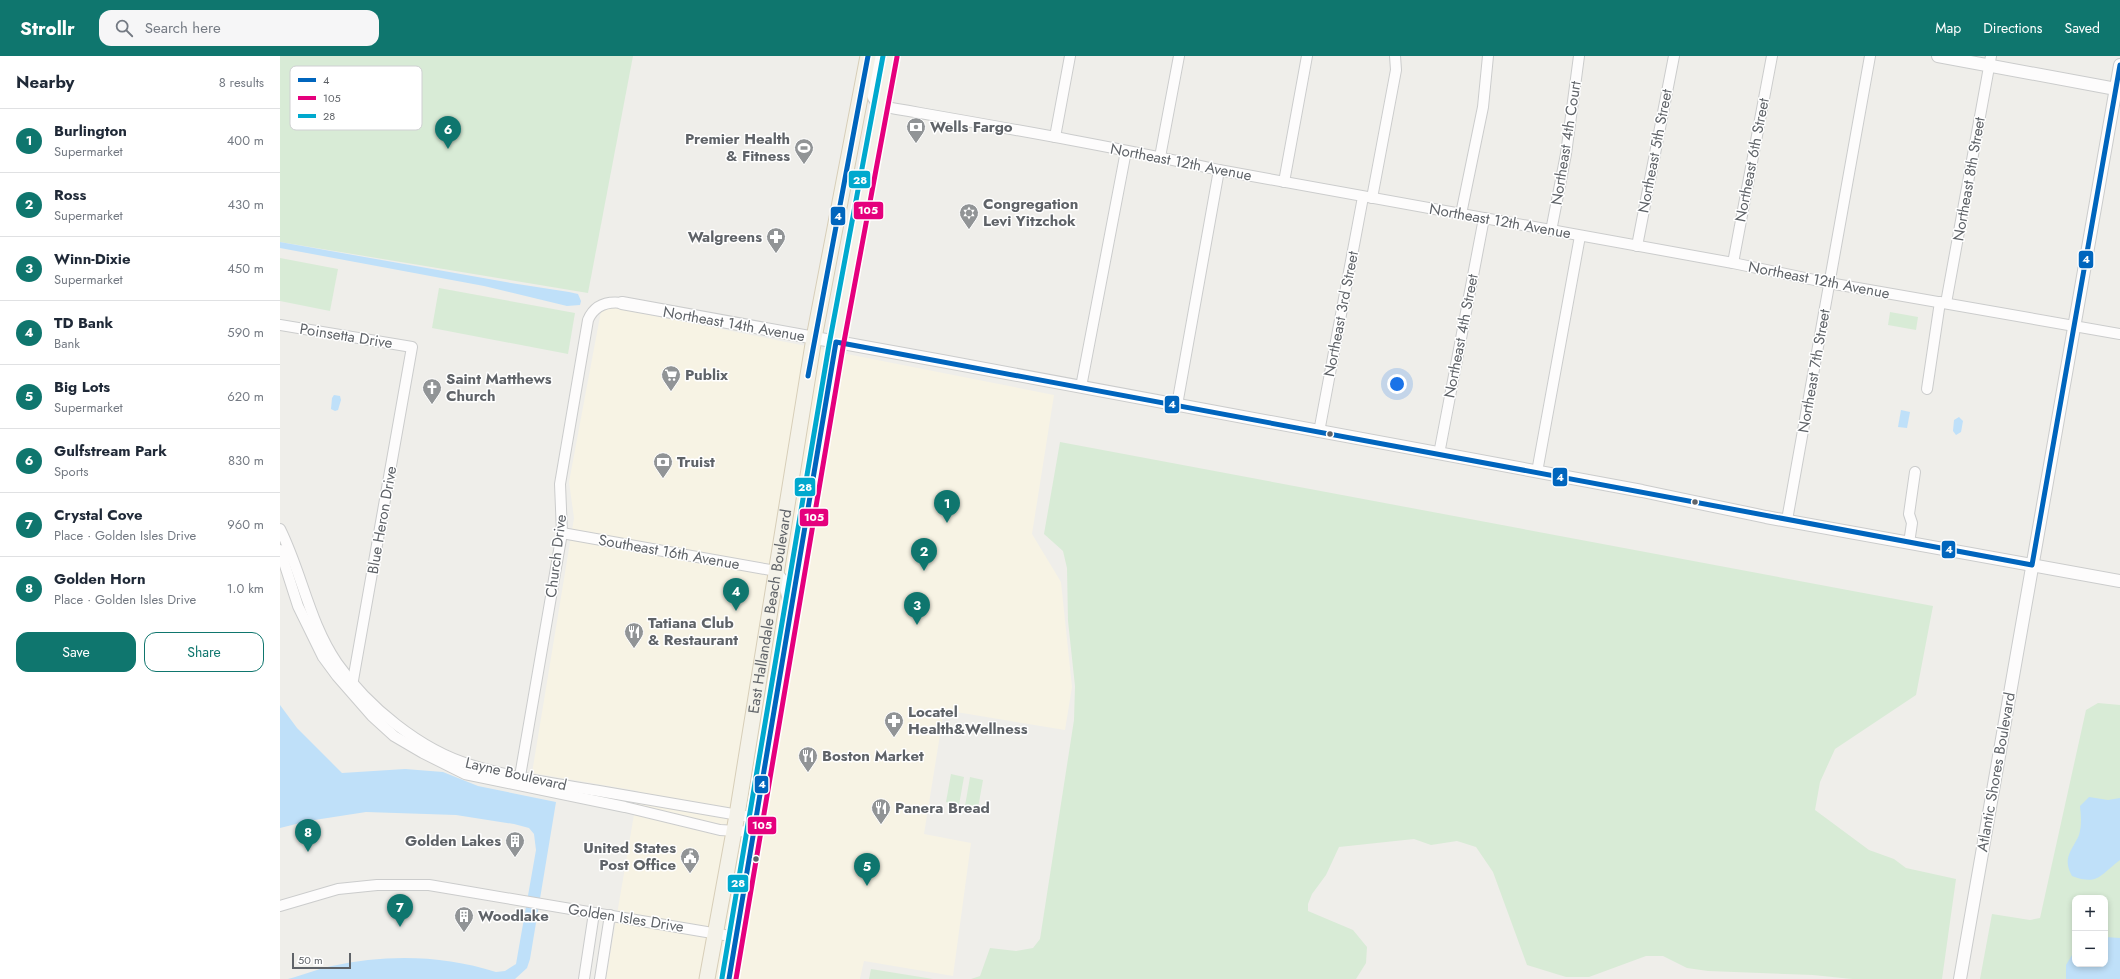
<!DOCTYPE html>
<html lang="en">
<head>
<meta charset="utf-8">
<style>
  :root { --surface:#fff; --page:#f6f6f7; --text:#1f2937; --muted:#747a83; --line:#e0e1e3; --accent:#0f766e }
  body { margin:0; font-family:Jost,sans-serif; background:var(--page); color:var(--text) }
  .controls { position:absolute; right:12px; bottom:12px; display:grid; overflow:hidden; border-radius:8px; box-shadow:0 2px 6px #0003 }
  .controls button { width:36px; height:36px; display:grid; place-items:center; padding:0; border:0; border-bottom:1px solid var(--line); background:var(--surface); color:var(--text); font:20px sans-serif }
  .scale { position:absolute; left:12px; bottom:10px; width:59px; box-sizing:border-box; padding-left:4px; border:2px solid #5f6368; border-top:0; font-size:11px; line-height:14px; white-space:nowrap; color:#5f6368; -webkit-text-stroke:3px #fff; paint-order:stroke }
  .you { position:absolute; left:1117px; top:328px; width:14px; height:14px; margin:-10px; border:3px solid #fff; border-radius:50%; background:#1a73e8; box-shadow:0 0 0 6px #1a73e833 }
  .badge { display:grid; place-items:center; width:26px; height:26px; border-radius:50%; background:var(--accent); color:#fff; font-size:13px; font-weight:700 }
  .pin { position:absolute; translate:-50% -33px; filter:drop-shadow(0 1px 2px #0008) }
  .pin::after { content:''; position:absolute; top:21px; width:14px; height:12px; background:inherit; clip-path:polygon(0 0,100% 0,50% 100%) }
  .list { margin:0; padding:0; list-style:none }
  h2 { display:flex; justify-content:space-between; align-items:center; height:52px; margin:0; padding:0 16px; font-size:17px }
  h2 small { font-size:13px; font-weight:400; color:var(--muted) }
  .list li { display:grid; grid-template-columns:26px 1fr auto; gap:12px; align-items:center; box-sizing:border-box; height:64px; padding:0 16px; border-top:1px solid var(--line) }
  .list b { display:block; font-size:15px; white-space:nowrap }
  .list p { margin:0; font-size:13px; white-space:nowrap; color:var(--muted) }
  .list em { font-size:13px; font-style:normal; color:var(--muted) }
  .actions { display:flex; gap:8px; padding:12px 16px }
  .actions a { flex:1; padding:9px 0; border:1px solid var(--accent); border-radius:12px; text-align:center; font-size:14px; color:var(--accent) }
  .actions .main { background:var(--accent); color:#fff }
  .icon { flex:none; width:22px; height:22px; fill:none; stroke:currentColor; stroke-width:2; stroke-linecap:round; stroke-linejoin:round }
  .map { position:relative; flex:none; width:1840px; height:923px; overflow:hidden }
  header { display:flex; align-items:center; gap:24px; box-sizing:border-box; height:56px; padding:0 20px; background:var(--accent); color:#fff }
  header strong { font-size:19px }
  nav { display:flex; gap:22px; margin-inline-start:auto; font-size:14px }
  .search { width:280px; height:36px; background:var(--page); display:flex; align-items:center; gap:10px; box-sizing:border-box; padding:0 14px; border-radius:12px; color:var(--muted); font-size:15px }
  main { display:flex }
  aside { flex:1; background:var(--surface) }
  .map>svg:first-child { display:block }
  .commercial { fill:#f7f3e4 }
  .green { fill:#d8ebd6; fill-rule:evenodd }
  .water { fill:#bfe0f9 }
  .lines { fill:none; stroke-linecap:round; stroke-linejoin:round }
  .minor-casing { stroke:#cbcccc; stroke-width:12 }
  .tertiary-casing { stroke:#cbcccc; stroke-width:14 }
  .primary-casing { stroke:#d7ceb8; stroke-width:17 }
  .minor { stroke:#fdfcfc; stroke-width:10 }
  .tertiary { stroke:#fdfcfc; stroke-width:12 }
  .primary { stroke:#f4f2e9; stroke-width:15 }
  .bus-1-casing { stroke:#fff; stroke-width:8 }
  .bus-2-casing { stroke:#fff; stroke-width:8 }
  .bus-3-casing { stroke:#fff; stroke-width:8 }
  .bus-1 { stroke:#0065bd; stroke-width:5 }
  .bus-2 { stroke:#e5007d; stroke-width:5 }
  .bus-3 { stroke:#00a9ce; stroke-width:5 }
  .bus-dot { fill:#5f6368; stroke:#fff; stroke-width:1.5 }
  .labels { text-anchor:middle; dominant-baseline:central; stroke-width:3; stroke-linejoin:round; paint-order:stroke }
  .poi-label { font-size:15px; font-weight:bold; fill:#5f6368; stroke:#fff; text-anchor:start }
  .street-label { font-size:15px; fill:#5f6368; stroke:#fff }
  .key { fill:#fff; stroke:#cfd0d2; stroke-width:1 }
  .key-label { font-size:11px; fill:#5f6368 }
  .line-badge { stroke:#fff; stroke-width:1.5 }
  .badge-label { font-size:11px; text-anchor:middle; font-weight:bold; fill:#fff }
</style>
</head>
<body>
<header>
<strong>Strollr</strong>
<div class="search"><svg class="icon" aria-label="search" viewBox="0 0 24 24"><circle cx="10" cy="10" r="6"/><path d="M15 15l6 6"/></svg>Search here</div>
<nav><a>Map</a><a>Directions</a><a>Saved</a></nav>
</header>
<main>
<aside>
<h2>Nearby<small>8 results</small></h2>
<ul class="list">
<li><span class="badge">1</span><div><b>Burlington</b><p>Supermarket</p></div><em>400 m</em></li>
<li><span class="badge">2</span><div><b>Ross</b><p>Supermarket</p></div><em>430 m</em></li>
<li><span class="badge">3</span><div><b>Winn-Dixie</b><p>Supermarket</p></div><em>450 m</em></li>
<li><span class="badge">4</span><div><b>TD Bank</b><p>Bank</p></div><em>590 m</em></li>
<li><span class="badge">5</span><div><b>Big Lots</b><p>Supermarket</p></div><em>620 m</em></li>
<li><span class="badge">6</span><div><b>Gulfstream Park</b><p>Sports</p></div><em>830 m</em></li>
<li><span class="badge">7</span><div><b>Crystal Cove</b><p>Place · Golden Isles Drive</p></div><em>960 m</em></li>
<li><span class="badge">8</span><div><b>Golden Horn</b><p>Place · Golden Isles Drive</p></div><em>1.0 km</em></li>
</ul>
<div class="actions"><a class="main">Save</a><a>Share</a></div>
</aside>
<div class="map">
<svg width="1840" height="923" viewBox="0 0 1840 923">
  <rect width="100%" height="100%" fill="#efeeea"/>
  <path class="commercial" d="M330,251L774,339L752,478L781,526L792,631L785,674L664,654L644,778L691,787L673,920L584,905L580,923H326L358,735L252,717L294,462L289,426L321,255Z"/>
  <g class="green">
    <path d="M0,0H353L308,237L0,186Z"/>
    <path d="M0,202L58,213L50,255L0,245Z"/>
    <path d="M159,232L295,257L288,298L152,272Z"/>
    <path d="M1610,256L1638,261L1636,274L1608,269Z"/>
    <path d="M780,386L1653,550L1636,639L1555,693L1540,726L1535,754L1589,794L1614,803L1626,812L1676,823L1662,923H1572L1533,919L1428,915L1407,912L1383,900H1366L1309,921H1286L1247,909L1213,816L1196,791L1177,785L1151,789L1134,783L1059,791L1046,819L1032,838L1028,848V855L1073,874L1087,891L1086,907L1076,923H691L700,920L710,892L736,895L753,892L760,883L794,664L795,630L788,565L787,512L783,495L764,478Z"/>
    <path d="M1818,647L1840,649V923H1700L1712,858L1750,864L1760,862L1806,654ZM1795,842H1825V908H1795Z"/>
    <path d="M671,718L684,721L679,749L666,746Z"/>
    <path d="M690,721L703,724L698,752L685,750Z"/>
    <path d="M591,913L653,923H589Z"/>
  </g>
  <g class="water">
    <path d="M0,186L231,227L289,236L298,238L301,245L300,249L287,250L204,230L0,192Z"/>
    <path d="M54,339L60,340L61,344L58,354L55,355L51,353L52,342Z"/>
    <path d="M1621,354L1630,356L1627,372L1618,371Z"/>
    <path d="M1679,361L1683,365L1681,376L1676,379L1673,375L1674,364Z"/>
    <path d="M0,649L17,672L62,717L125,713L163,716L198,730L276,746L250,903L247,912L235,923H8C23,919 37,913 52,910C106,898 163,899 216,916L225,915L236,908L256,794L254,778L249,772L234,768L176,759L86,756L28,765L0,772Z"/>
    <path d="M1809,741L1828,744L1840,742V804C1820,819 1818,830 1792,820C1782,801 1792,795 1799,779C1802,769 1801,760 1800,750Z"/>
    <path d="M1825,881L1840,882V923H1786V909L1795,894V908H1825Z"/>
  </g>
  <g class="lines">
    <defs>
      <g id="minor">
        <path d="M597,0C593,17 584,39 600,50C714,70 827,89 939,114L1453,207L1549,227L1840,278"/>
        <path d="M775,81L790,0"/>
        <path d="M880,101L899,0"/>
        <path d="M1004,126L1027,0"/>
        <path d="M1092,142L1116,14L1115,0"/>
        <path d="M1181,158L1203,51L1208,0"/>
        <path d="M1271,175L1286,98L1299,0"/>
        <path d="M1357,190L1394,0"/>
        <path d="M1453,207L1492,0"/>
        <path d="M1666,247L1711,0"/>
        <path d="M0,269L132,291L72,630"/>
        <path d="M801,331L846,95"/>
        <path d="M1647,333L1660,246"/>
        <path d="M897,349L939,114"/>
        <path d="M1039,376L1083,141"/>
        <path d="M1159,398L1204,162"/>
        <path d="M1257,416L1300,180"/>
        <path d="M1507,464L1590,0"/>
        <path d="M0,473C22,517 29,566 57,607C87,650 140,694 191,709C233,722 276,728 319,735C371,744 423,753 476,762"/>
        <path d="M282,477L496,515L503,524L509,548"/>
        <path d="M1629,487L1632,467L1629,458L1635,416"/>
        <path d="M0,494L18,550L43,601L57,620L92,660L114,680L143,697L185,718L345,751L440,774L473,776"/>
        <path d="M239,726L282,477L280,428L308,264C314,250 326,245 342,247"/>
        <path d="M0,850L58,833L97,829H149L456,881"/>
        <path d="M304,923L314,857"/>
        <path d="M320,923L330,859"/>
      </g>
      <g id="tertiary">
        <path d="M1658,0L1836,33"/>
        <path d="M342,247L662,305L1362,435L1486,461L1840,525"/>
        <path d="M1680,923L1840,9"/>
      </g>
      <g id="primary">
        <path id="s1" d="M427,923L457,759L534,282L588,0"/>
        <path d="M449,923L556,290L610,0"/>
      </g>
    </defs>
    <use href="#minor" class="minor-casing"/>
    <use href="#tertiary" class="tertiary-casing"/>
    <use href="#primary" class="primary-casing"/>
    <use href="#minor" class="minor"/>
    <use href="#tertiary" class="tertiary"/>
    <use href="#primary" class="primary"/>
    <defs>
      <g id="bus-1">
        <path d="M528,320L588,0"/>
        <path d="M449,923L556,286L1752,509L1840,9"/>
      </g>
      <path id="bus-2" d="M456,923L563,291L617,1"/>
      <path id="bus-3" d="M442,922L549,289L603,0"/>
    </defs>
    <use href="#bus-1" class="bus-1-casing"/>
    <use href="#bus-2" class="bus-2-casing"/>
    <use href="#bus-3" class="bus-3-casing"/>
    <use href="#bus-1" class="bus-1"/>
    <use href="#bus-2" class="bus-2"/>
    <use href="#bus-3" class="bus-3"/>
  </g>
  <defs>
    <symbol id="bank-pin" viewBox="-11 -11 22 30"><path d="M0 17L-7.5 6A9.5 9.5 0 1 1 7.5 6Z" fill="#919496" stroke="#fff"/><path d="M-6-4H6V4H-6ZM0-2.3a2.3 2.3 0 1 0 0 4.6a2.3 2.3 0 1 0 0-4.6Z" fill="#fff"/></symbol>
    <symbol id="stadium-pin" viewBox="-11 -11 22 30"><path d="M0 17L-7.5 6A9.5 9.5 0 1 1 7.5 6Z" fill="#919496" stroke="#fff"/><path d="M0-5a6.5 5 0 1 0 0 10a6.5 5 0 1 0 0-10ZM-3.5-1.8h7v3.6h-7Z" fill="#fff"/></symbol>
    <symbol id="synagogue-pin" viewBox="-11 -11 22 30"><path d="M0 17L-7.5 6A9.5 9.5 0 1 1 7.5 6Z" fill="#919496" stroke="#fff"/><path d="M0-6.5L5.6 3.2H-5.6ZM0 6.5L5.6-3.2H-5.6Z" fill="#fff"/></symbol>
    <symbol id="pharmacy-pin" viewBox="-11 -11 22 30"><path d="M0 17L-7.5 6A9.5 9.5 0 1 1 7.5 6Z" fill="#919496" stroke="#fff"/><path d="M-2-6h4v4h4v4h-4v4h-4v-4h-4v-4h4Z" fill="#fff"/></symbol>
    <symbol id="supermarket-pin" viewBox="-11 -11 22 30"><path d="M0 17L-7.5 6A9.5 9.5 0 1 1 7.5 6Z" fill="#919496" stroke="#fff"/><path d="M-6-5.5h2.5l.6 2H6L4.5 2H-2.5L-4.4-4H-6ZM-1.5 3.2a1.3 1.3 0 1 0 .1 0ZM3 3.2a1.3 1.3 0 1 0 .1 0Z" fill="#fff"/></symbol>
    <symbol id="church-pin" viewBox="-11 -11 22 30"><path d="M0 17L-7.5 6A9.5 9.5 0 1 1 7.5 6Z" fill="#919496" stroke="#fff"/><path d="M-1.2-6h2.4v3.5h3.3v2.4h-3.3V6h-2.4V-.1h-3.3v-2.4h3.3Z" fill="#fff"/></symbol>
    <symbol id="restaurant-pin" viewBox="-11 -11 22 30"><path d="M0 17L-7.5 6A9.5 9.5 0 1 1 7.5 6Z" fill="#919496" stroke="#fff"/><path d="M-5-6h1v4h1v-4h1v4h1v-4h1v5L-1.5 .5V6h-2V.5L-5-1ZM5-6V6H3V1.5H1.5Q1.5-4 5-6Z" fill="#fff"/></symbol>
    <symbol id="building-pin" viewBox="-11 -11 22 30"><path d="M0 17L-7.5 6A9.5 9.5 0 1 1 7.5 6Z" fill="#919496" stroke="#fff"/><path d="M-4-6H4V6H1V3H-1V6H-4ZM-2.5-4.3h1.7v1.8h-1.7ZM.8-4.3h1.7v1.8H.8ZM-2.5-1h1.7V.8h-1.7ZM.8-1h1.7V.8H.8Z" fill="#fff"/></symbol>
    <symbol id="civic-pin" viewBox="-11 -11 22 30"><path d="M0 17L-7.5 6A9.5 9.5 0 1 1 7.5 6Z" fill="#919496" stroke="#fff"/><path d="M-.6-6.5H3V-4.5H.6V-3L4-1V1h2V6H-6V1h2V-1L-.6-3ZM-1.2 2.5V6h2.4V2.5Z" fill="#fff"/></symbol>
  </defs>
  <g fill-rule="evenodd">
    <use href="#bank-pin" x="625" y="60" width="22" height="30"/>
    <use href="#stadium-pin" x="513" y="81" width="22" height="30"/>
    <use href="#synagogue-pin" x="678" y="146" width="22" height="30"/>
    <use href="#pharmacy-pin" x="485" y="170" width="22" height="30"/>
    <use href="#supermarket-pin" x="380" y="308" width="22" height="30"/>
    <use href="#church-pin" x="141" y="321" width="22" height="30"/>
    <use href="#bank-pin" x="372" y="395" width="22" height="30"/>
    <use href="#restaurant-pin" x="343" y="565" width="22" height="30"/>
    <use href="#pharmacy-pin" x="603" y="654" width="22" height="30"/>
    <use href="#restaurant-pin" x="517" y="689" width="22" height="30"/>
    <use href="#restaurant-pin" x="590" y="741" width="22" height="30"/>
    <use href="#building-pin" x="224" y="774" width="22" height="30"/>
    <use href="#civic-pin" x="399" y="790" width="22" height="30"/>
    <use href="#building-pin" x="173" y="849" width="22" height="30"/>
  </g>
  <g class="bus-dot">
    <circle cx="1050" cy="378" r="3.5"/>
    <circle cx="1415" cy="446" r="3.5"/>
    <circle cx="476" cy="803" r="3.5"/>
  </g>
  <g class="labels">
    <g class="poi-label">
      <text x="650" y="71">Wells Fargo</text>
      <text x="510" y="83" text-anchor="end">Premier Health<tspan x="510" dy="17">&amp; Fitness</tspan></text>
      <text x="703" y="148">Congregation<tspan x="703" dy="17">Levi Yitzchok</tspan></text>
      <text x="482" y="181" text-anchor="end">Walgreens</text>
      <text x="405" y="319">Publix</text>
      <text x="166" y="323">Saint Matthews<tspan x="166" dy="17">Church</tspan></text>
      <text x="397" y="406">Truist</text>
      <text x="368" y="567">Tatiana Club<tspan x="368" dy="17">&amp; Restaurant</tspan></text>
      <text x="628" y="656">Locatel<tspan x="628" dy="17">Health&amp;Wellness</tspan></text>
      <text x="542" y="700">Boston Market</text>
      <text x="615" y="752">Panera Bread</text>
      <text x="221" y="785" text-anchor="end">Golden Lakes</text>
      <text x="396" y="792" text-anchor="end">United States<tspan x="396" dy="17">Post Office</tspan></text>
      <text x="198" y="860">Woodlake</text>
    </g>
    <g class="street-label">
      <text transform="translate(1286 87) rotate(-81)">Northeast 4th Court</text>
      <text transform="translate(1375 95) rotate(-79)">Northeast 5th Street</text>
      <text transform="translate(1472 104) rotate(-79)">Northeast 6th Street</text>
      <text transform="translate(901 106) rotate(11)">Northeast 12th Avenue</text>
      <text transform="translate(1689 123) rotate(-80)">Northeast 8th Street</text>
      <text transform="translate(1220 165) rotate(10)">Northeast 12th Avenue</text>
      <text transform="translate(1539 224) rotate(11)">Northeast 12th Avenue</text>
      <text transform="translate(1061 258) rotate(-79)">Northeast 3rd Street</text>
      <text transform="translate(454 268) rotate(10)">Northeast 14th Avenue</text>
      <text transform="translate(66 280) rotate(9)">Poinsetta Drive</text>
      <text transform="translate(1181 280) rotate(-79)">Northeast 4th Street</text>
      <text transform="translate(1534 315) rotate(-80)">Northeast 7th Street</text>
      <text transform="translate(102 464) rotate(-80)">Blue Heron Drive</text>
      <text transform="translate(389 496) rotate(10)">Southeast 16th Avenue</text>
      <text transform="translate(276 500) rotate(-83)">Church Drive</text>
      <text stroke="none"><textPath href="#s1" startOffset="373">East Hallandale Beach Boulevard</textPath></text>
      <text transform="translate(1716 716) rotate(-80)">Atlantic Shores Boulevard</text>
      <text transform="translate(236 718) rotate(13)">Layne Boulevard</text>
      <text transform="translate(346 862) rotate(9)">Golden Isles Drive</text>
    </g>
  </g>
  <rect x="10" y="10" width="132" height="64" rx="6" class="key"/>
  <rect x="18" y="22" width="18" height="4" fill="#0065bd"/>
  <rect x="18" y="40" width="18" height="4" fill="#e5007d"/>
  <rect x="18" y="58" width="18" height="4" fill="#00a9ce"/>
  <g class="key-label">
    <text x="43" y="28">4</text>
    <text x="43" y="46">105</text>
    <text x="43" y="64">28</text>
  </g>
  <g class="line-badge">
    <rect x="568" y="114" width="23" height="19" rx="4" fill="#00a9ce"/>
    <rect x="573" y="145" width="31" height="19" rx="4" fill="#e5007d"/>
    <rect x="550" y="150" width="16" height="20" rx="4" fill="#0065bd"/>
    <rect x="1798" y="194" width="16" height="19" rx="4" fill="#0065bd"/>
    <rect x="884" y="339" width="16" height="19" rx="4" fill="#0065bd"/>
    <rect x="1272" y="411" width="16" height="20" rx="4" fill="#0065bd"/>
    <rect x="514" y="421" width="22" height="20" rx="4" fill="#00a9ce"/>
    <rect x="519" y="452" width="30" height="19" rx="4" fill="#e5007d"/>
    <rect x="1661" y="484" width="15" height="19" rx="4" fill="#0065bd"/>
    <rect x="474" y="719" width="15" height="19" rx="4" fill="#0065bd"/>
    <rect x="467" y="760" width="30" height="19" rx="4" fill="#e5007d"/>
    <rect x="447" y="818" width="22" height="19" rx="4" fill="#00a9ce"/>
  </g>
  <g class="badge-label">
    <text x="580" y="128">28</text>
    <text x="588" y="158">105</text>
    <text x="558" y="164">4</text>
    <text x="1806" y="207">4</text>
    <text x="892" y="352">4</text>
    <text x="1280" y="425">4</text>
    <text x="525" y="435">28</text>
    <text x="534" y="465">105</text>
    <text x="1669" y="497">4</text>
    <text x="482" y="732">4</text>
    <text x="482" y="773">105</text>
    <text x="458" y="831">28</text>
  </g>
</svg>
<div class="controls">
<button>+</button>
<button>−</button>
</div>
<div class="scale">50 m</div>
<div class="you"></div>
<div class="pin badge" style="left:667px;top:467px">1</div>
<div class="pin badge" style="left:644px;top:515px">2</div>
<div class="pin badge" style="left:637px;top:569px">3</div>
<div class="pin badge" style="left:456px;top:555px">4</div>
<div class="pin badge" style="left:587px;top:830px">5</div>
<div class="pin badge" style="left:168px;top:93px">6</div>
<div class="pin badge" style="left:120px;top:871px">7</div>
<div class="pin badge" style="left:28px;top:796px">8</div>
</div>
</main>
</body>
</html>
